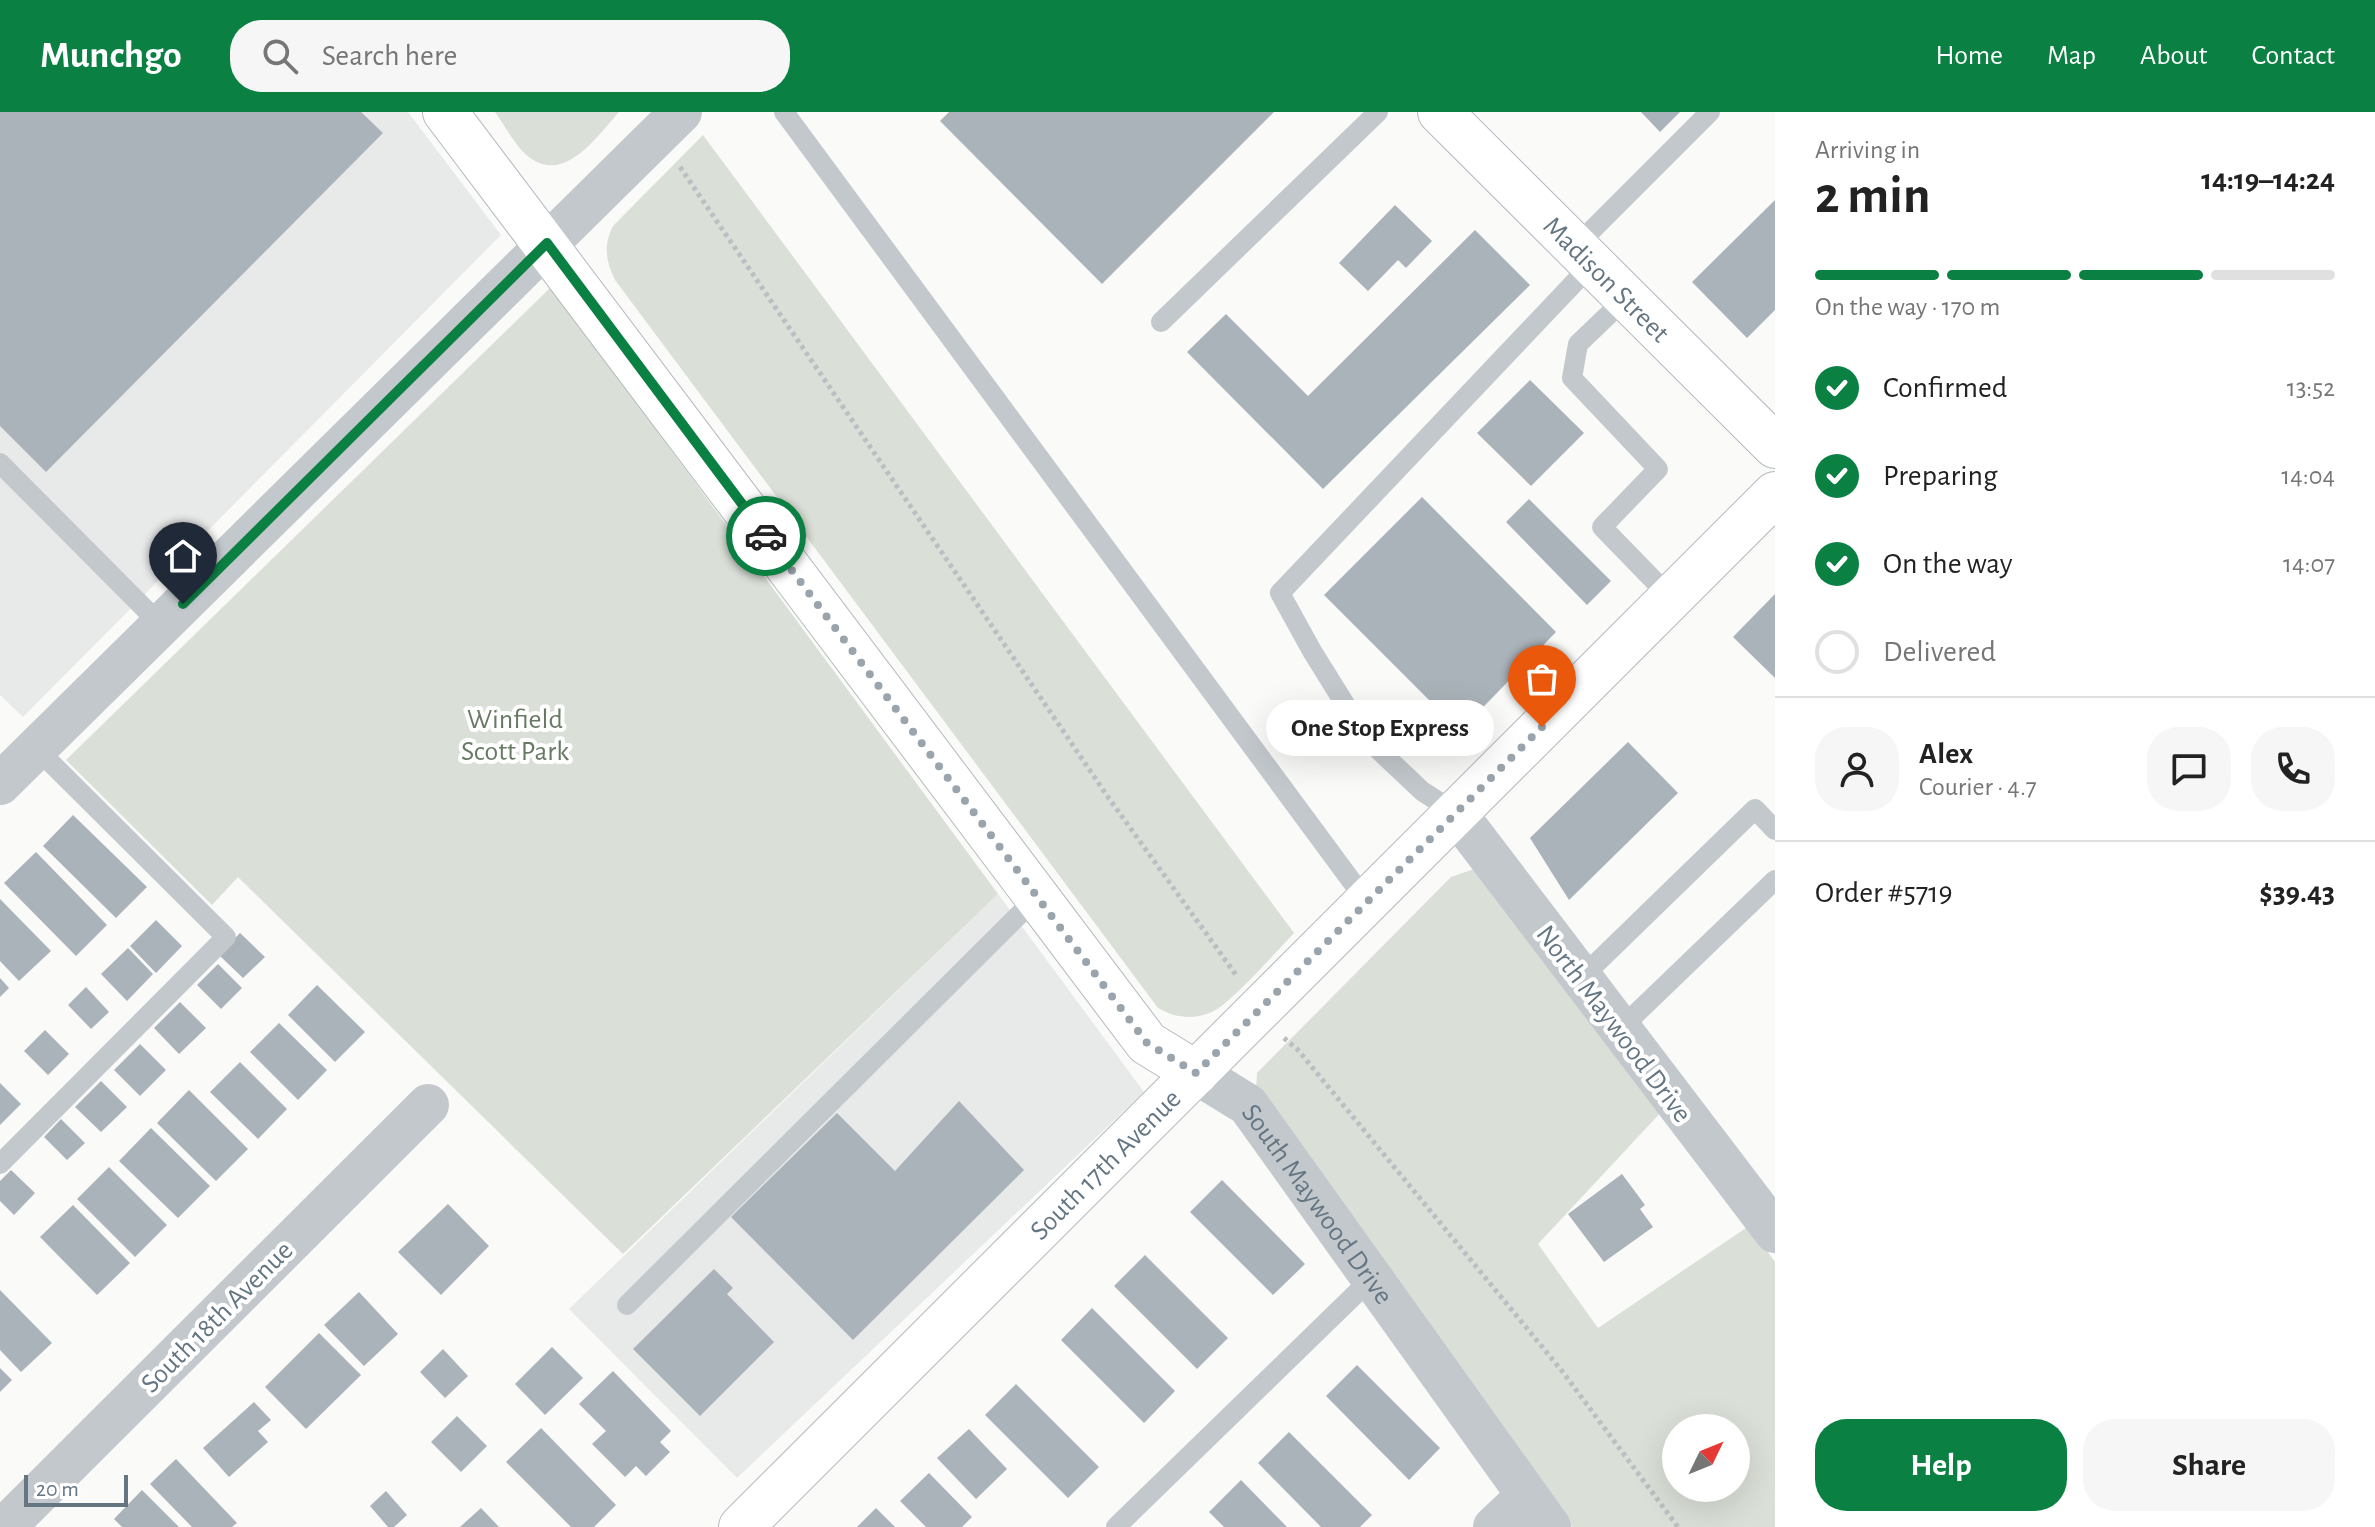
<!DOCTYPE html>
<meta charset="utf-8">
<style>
body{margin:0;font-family:"Alegreya Sans",sans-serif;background:#f6f6f6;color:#222;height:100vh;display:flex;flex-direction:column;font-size:30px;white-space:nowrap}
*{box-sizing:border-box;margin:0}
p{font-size:26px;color:#767676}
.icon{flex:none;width:44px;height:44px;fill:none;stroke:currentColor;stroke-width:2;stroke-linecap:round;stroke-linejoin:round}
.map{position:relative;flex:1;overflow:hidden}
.side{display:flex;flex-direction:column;background:#fff;width:600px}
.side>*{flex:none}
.needle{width:52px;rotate:47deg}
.controls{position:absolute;left:1662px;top:1302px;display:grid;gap:16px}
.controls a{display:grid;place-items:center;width:88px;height:88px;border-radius:50%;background:#fff;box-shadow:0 8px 32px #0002;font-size:40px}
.scale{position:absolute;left:24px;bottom:20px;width:104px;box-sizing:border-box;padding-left:8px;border:4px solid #657683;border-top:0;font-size:22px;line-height:28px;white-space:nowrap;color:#657683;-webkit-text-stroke:6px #fff;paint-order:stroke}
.pin{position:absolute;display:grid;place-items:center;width:68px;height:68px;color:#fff;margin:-82px -34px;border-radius:50% 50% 50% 0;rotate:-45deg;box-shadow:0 0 8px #0007}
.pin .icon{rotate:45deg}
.courier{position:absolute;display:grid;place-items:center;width:80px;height:80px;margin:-40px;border:6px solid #0b8043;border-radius:50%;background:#fff;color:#222;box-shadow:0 2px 10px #0007}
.bubble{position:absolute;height:56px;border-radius:28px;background:#fff;box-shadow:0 8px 32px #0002;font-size:26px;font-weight:700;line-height:56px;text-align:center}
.headline em{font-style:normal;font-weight:700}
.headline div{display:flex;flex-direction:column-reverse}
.headline{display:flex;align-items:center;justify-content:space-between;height:136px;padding:0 40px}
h1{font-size:52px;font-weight:700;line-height:60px}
.bar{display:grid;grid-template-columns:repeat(4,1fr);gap:12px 8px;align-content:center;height:96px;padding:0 40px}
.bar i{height:10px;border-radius:6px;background:#e0e0e0}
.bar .selected{background:#0b8043}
.bar p{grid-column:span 4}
.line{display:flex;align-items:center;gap:20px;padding:0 40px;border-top:2px solid #e0e0e0}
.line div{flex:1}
.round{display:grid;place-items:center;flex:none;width:84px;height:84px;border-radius:32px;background:#f6f6f6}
ol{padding:0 40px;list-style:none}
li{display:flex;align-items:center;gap:24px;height:88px}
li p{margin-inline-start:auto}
li .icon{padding:8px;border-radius:50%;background:#0b8043;color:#fff;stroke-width:4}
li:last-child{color:#767676}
li i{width:44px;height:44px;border:4px solid #e0e0e0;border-radius:50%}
.button{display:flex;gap:16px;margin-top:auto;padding:16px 40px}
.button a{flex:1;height:92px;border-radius:32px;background:#0b8043;color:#fff;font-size:32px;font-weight:700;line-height:92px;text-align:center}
.button a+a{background:#f6f6f6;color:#222}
header{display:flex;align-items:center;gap:48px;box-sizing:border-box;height:112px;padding:0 40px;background:#0b8043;color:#fff}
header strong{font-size:38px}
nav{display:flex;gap:44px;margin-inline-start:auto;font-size:28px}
.search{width:560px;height:72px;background:#f6f6f6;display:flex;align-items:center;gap:20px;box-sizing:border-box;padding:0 28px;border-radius:32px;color:#767676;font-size:30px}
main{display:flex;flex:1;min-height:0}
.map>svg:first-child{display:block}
.built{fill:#e8e9e9}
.green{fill:#dadfd7;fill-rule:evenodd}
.building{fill:#aab3b9}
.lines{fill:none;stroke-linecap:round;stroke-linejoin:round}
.secondary-casing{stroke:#b3babf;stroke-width:46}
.path{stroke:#bbbfc2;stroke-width:5;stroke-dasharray:4 4;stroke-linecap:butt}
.lane{stroke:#c3c8cc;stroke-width:20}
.street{stroke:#c3c8cc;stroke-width:42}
.secondary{stroke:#fff;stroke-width:44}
.done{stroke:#99a4ac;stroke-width:8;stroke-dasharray:0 14.4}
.route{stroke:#0b8043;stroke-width:10}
.labels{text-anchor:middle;stroke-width:8;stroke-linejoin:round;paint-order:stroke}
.street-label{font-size:28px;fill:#657683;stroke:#fff}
.park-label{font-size:28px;fill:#687a64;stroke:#fff}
</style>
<header>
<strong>Munchgo</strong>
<div class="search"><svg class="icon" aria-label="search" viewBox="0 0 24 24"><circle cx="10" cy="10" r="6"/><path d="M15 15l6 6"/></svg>Search here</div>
<nav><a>Home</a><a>Map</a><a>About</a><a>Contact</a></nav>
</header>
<main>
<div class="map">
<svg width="1775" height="1415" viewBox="0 0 1775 1415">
<rect width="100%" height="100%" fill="#fafaf8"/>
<!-- built -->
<g class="built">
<path d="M0 0H408L501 123 23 605 0 583Z"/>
<path d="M998 782 1144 980 737 1366 569 1197Z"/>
</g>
<!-- green -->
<g class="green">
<path d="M495 0H619C598 23 565 73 529 45 516 35 505 14 495 0Z"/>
<path d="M703 23 1294 821C1279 837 1229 893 1212 900 1192 908 1176 906 1158 896L615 168C606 149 603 134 613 114Z"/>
<path d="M551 175 998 782 623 1142 238 765 212 793 66 648Z"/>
<path d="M1480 755 1664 997 1538 1132 1598 1216 1749 1114 1775 1150V1415H1572L1263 997 1256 978 1257 961 1451 765ZM1676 1316H1736V1376H1676Z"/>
</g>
<!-- building -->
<g class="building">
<path d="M0 0H361L383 21 46 360 0 314Z"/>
<path d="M949 0H1274L1102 172 940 9Z"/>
<path d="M1641 0H1680L1660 20Z"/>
<path d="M1775 88V198L1747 226 1692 170Z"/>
<path d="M1395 93 1432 129 1406 156 1398 148 1368 179 1339 151Z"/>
<path d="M1475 118 1530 173 1323 377 1187 240 1226 202 1308 284Z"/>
<path d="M1530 268 1584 321 1531 374 1477 321Z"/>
<path d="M1422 385 1556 520 1460 619 1324 483Z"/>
<path d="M1529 387 1611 469 1587 493 1506 410Z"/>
<path d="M1775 482V566L1733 525Z"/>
<path d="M1628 630 1678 681 1569 788 1530 726Z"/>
<path d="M73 703 147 775 116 806 43 734Z"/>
<path d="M36 740 107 813 76 844 4 771Z"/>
<path d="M0 787 51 839 19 869 0 849Z"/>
<path d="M156 808 182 834 156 861 130 834Z"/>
<path d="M240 821 265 845 243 866 219 843Z"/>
<path d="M128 836 153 862 127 889 101 862Z"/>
<path d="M218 852 242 876 221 897 197 873Z"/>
<path d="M0 866 9 876 0 885Z"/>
<path d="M317 873 365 920 335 950 288 903Z"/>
<path d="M86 875 109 900 91 917 68 893Z"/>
<path d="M180 890 206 916 179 942 154 916Z"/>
<path d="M279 911 327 958 298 988 250 940Z"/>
<path d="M45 918 69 942 48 963 24 939Z"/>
<path d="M140 932 166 958 140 984 114 958Z"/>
<path d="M240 950 287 997 258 1027 210 980Z"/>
<path d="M101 969 127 995 101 1020 75 995Z"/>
<path d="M0 971 21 992 0 1013Z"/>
<path d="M189 978 248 1037 216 1069 157 1011Z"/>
<path d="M959 989 1024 1058 853 1228 731 1105 837 1001 895 1059Z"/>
<path d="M61 1007 85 1031 67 1048 44 1025Z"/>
<path d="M151 1016 210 1074 178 1106 119 1049Z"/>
<path d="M109 1055 167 1113 135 1145 77 1087Z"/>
<path d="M11 1058 35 1081 14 1103 0 1089V1069Z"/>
<path d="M1622 1062 1645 1093 1640 1097 1653 1115 1604 1150 1568 1102Z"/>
<path d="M1222 1068 1305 1152 1273 1183 1190 1100Z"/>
<path d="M448 1092 489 1134 441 1183 398 1140Z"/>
<path d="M73 1093 130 1151 97 1183 40 1125Z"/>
<path d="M1145 1143 1228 1226 1197 1257 1114 1174Z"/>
<path d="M714 1157 733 1176 727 1182 774 1230 700 1304 633 1237Z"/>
<path d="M0 1178 52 1231 21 1260 0 1238Z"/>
<path d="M359 1180 398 1222 364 1254 324 1213Z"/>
<path d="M1092 1196 1175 1279 1144 1311 1061 1228Z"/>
<path d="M319 1221 361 1263 306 1317 265 1275Z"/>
<path d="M552 1235 583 1266 545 1303 515 1272Z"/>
<path d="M443 1237 468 1264 445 1286 420 1260Z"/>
<path d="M1357 1253 1440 1336 1409 1368 1326 1284Z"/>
<path d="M0 1256 12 1268 0 1280Z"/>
<path d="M613 1259 671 1319 660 1330 670 1340 646 1364 636 1354 625 1365 592 1332 606 1319 579 1292Z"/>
<path d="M1016 1272 1099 1355 1068 1386 985 1303Z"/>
<path d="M254 1290 271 1308 258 1319 268 1330 229 1365 203 1336Z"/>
<path d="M457 1304 487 1334 461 1360 431 1330Z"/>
<path d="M541 1316 616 1393 594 1415H571L506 1350Z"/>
<path d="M969 1317 1007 1357 976 1387 937 1346Z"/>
<path d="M1289 1320 1372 1403 1360 1415H1321L1258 1351Z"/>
<path d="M176 1347 237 1411 232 1415H192L150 1372Z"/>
<path d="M929 1361 972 1405 962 1415H926L900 1389Z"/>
<path d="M1241 1368 1287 1415H1224L1209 1400Z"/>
<path d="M142 1378 179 1415H122L114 1407Z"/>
<path d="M386 1379 407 1403 394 1415H388L370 1394Z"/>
<path d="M481 1396 499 1415H460Z"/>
<path d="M876 1396 895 1415H857Z"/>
</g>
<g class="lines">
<defs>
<g id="secondary">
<path d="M445 0 1147 931 1196 961"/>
<path id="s2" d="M1440 0 1775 334"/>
<path id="s3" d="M741 1415 1775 382"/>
</g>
</defs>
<!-- secondary casing -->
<use href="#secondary" class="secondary-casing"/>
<!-- path -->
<g class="path">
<path d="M680 55 1108 685 1236 863"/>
<path d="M1284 926 1298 938 1562 1259 1678 1415"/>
</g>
<!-- lane -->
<g class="lane">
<path d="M784 0 1367 790"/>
<path d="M1575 135 1710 0"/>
<path d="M1626 186 1578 232 1572 266 1658 357 1602 415 1671 486"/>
<path d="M1161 210 1378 0"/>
<path d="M0 351 161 513"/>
<path d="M1456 701 1422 679 1366 626 1312 539 1280 481 1592 152"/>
<path d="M1581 866 1755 697 1775 718"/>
<path d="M1620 917 1775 768"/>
<path d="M0 1052 226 825 36 636"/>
<path d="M627 1193 1037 785"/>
<path d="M1116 1415 1372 1166"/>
</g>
<!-- street -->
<g class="street">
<path d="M0 672 681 0"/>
<path d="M1456 701 1775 1120"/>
<path id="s1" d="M1196 961 1248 993 1550 1415"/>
<path d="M5 1415 428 993"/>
<path d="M1494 1415 1527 1384"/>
</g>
<!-- secondary -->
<use href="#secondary" class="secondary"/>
</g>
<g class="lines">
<!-- done -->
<path class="done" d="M766 424 1147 931 1196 961 1542 615"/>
<!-- route -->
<path class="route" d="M183 492 547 131 766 424"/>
</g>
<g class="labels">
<!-- street labels -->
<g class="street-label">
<text dy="10" stroke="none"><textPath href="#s2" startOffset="236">Madison Street</textPath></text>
<text transform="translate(1615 911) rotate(53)" y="10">North Maywood Drive</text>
<text dy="10" stroke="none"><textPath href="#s3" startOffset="514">South 17th Avenue</textPath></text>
<text dy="10" stroke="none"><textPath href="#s1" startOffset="182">South Maywood Drive</textPath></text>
<text transform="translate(216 1204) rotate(-45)" y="10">South 18th Avenue</text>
</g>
<!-- park labels -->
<g class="park-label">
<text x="515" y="616">Winfield<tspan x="515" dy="32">Scott Park</tspan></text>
</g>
</g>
</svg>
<div class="controls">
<a><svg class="needle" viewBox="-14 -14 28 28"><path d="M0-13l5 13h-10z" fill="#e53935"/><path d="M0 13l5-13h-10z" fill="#767676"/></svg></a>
</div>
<div class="scale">20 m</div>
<div class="pin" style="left:1542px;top:615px;background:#ea580c"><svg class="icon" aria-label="bag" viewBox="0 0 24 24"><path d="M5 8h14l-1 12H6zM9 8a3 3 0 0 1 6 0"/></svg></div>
<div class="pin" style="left:183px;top:492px;background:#1f2937"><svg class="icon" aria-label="home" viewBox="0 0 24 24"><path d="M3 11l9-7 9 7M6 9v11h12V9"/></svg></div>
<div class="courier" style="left:766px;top:424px"><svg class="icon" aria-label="car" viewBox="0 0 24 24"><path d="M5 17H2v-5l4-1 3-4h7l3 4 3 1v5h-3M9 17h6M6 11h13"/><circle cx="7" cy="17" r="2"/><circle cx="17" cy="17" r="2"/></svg></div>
<div class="bubble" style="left:1266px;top:588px;width:228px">One Stop Express</div>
</div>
<section class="side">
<div class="headline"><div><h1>2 min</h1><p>Arriving in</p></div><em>14:19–14:24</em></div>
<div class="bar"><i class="selected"></i><i class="selected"></i><i class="selected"></i><i></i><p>On the way · 170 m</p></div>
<ol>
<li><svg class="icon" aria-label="check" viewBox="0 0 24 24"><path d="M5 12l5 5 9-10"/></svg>Confirmed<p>13:52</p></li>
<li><svg class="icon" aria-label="check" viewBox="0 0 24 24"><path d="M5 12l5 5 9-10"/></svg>Preparing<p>14:04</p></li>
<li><svg class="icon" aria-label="check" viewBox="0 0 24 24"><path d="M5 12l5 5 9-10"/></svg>On the way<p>14:07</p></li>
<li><i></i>Delivered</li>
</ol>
<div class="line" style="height:144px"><a class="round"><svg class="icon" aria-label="person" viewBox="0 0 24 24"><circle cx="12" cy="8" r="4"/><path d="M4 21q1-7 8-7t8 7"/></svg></a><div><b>Alex</b><p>Courier · 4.7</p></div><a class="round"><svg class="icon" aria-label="chat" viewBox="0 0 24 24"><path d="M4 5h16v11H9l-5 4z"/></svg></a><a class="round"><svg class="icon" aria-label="phone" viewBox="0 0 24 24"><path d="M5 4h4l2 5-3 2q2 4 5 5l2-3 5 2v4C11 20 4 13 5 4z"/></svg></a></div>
<div class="line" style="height:104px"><div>Order #5719</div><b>$39.43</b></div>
<div class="button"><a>Help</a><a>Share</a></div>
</section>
</main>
